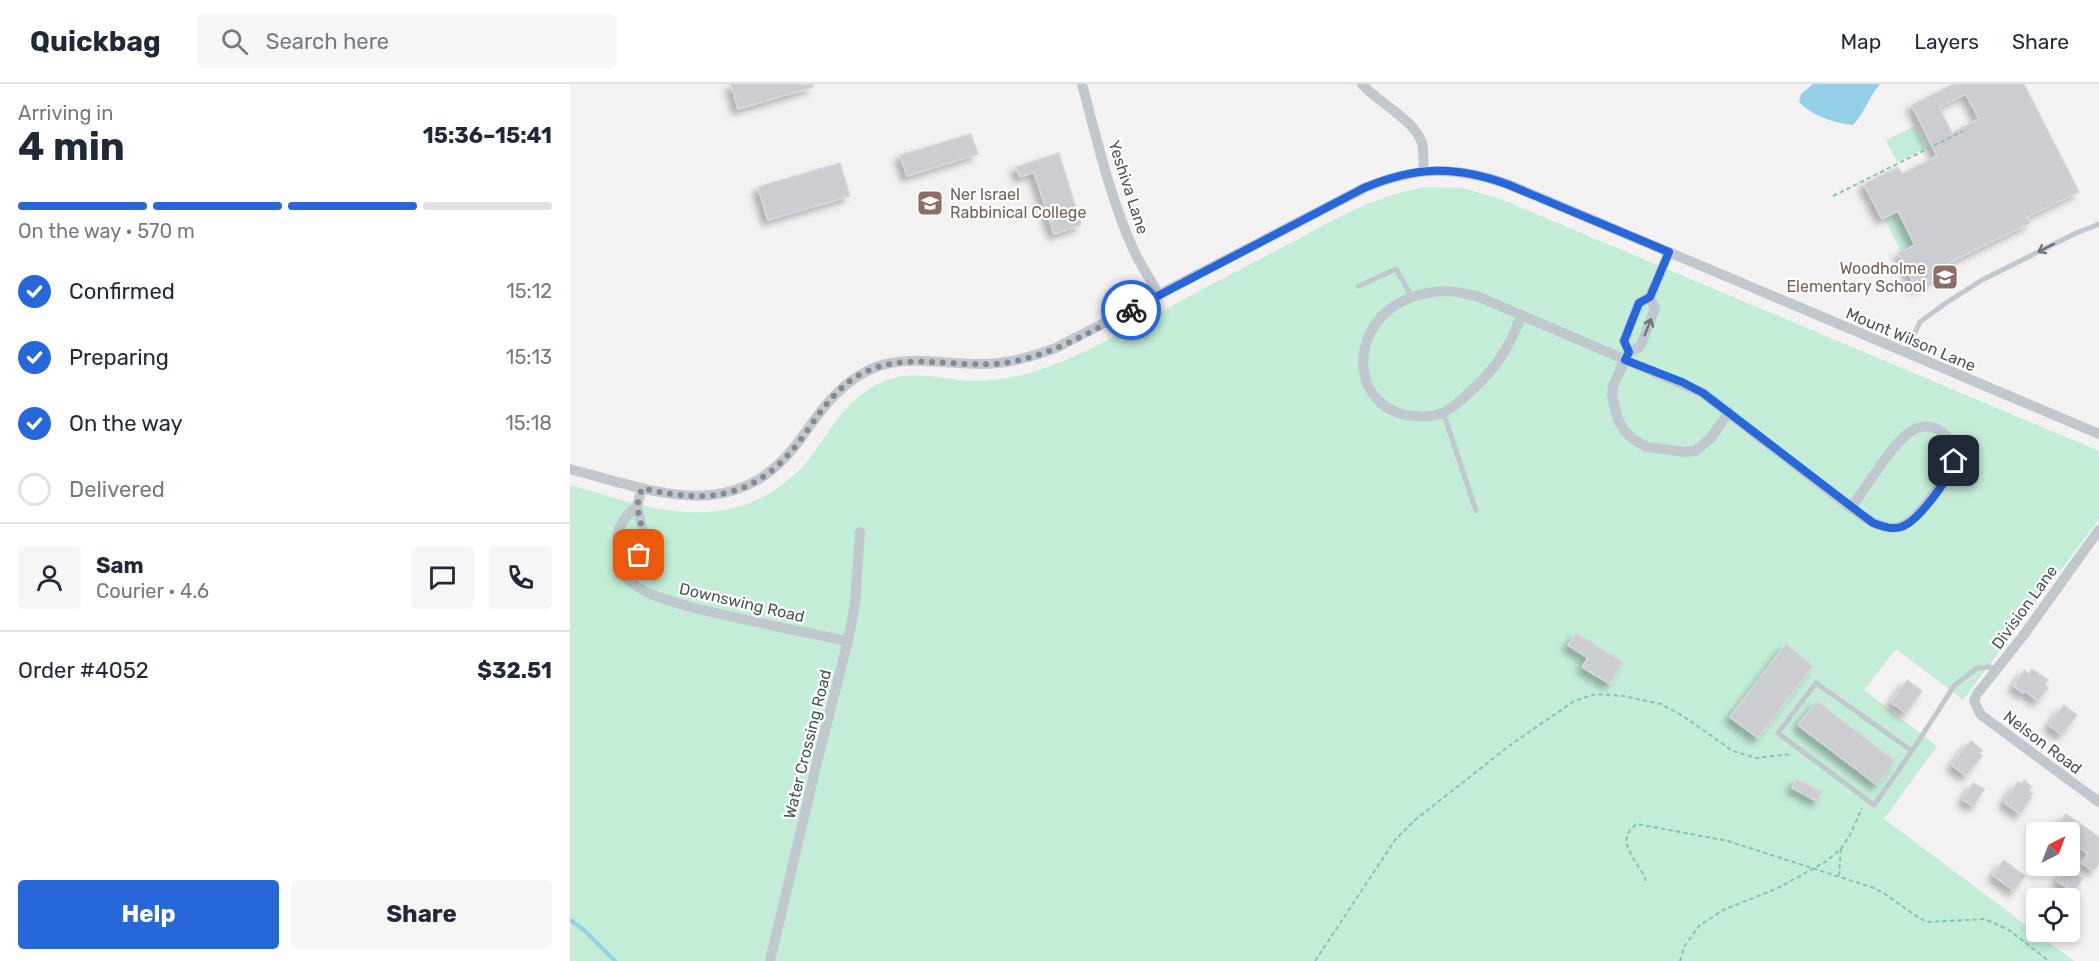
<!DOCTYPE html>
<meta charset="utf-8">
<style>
body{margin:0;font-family:Rubik,sans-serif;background:#f6f6f7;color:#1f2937;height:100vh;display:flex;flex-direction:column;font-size:22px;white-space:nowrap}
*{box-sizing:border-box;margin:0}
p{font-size:20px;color:#747a83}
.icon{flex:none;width:33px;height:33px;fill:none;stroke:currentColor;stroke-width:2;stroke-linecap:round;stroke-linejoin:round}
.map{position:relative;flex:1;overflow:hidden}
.drawer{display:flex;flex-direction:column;background:#fff;width:570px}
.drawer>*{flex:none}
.needle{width:39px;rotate:42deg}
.controls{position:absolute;left:1456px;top:738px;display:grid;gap:12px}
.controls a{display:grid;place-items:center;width:54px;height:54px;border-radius:6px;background:#fff;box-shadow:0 3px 9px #0003;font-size:30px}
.pin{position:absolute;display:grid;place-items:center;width:51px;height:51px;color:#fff;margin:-26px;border-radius:12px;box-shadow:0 3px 9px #0006}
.courier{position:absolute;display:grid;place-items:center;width:60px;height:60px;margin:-30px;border:4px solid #2667d9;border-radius:50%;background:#fff;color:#222;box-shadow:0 2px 8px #0007}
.summary em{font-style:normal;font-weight:700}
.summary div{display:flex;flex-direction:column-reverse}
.summary{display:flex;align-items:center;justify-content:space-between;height:102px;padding:0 18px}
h1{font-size:39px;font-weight:700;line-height:45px}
.bar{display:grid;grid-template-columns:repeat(4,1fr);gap:9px 6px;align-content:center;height:72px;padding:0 18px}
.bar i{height:8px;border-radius:4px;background:#e0e1e3}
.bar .selected{background:#2667d9}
.bar p{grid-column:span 4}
.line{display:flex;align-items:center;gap:15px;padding:0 18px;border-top:2px solid #e0e1e3}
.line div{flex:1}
.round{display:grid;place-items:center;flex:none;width:63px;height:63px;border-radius:6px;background:#f6f6f7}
ol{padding:0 18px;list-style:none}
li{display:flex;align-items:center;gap:18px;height:66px}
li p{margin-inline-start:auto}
li .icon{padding:6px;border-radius:50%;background:#2667d9;color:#fff;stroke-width:4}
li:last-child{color:#747a83}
li i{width:33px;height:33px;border:3px solid #e0e1e3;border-radius:50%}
.button{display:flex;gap:12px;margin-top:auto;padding:12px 18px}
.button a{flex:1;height:69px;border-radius:6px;background:#2667d9;color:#fff;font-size:24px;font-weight:700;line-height:69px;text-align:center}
.button a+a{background:#f6f6f7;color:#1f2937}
header{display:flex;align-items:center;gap:36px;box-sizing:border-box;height:84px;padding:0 30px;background:#fff;border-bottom:2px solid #e0e1e3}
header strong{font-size:28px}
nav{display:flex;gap:33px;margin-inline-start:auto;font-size:21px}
.search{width:420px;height:54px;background:#f6f6f7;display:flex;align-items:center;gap:15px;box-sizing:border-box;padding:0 21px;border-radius:6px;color:#747a83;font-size:22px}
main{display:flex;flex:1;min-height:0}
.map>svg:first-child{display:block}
.green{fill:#c3edd7}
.water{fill:#93cfe7}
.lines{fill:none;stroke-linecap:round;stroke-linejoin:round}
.stream{stroke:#93cfe7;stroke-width:4}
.building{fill:#cbcdd3;stroke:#d5d7dc;stroke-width:1.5;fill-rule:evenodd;filter:url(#shadow)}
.path{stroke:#7dc9a9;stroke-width:2;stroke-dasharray:4.5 3;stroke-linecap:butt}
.service{stroke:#c0c7ce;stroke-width:5}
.minor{stroke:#c0c7ce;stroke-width:10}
.oneway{stroke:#6d767f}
.done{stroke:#858a91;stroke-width:6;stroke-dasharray:0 10.8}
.route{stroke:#2667d9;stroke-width:8}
.labels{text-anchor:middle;stroke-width:4.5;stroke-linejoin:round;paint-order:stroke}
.street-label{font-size:16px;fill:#4a535d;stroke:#fff}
.education-label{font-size:16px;fill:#785e54;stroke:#fff;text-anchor:start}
</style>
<header>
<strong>Quickbag</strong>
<div class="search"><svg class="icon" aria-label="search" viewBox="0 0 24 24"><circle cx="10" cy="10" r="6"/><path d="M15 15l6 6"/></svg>Search here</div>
<nav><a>Map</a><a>Layers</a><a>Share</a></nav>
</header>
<main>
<section class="drawer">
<div class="summary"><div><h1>4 min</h1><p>Arriving in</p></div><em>15:36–15:41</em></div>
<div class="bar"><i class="selected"></i><i class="selected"></i><i class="selected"></i><i></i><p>On the way · 570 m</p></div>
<ol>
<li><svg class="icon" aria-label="check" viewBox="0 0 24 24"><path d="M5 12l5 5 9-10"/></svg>Confirmed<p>15:12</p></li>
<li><svg class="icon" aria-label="check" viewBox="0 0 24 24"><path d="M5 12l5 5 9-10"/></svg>Preparing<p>15:13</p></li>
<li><svg class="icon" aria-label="check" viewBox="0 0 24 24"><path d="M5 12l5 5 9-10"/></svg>On the way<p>15:18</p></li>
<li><i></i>Delivered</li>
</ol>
<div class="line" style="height:108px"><a class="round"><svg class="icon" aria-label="person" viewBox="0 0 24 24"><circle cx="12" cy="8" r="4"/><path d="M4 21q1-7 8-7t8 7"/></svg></a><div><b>Sam</b><p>Courier · 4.6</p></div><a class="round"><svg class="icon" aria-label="chat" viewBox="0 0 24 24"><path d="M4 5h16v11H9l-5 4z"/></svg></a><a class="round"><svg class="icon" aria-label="phone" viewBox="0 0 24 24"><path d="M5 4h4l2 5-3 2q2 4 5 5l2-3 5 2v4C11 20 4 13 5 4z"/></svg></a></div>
<div class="line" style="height:78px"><div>Order #4052</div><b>$32.51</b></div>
<div class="button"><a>Help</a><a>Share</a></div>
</section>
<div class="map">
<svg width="1529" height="877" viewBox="0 0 1529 877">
<defs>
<filter id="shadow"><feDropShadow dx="-5.5" dy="5.5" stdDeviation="3" flood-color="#0004"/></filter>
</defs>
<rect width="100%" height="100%" fill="#f3f1f1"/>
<!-- green -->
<g class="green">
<path d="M1345 42 1356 64 1327 78 1316 56Z"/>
<path d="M855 103 893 104 933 116 1529 367V435L1393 616 1326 565 1294 606 1367 662 1314 735 1504 877H0V401C65 419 126 445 191 414 210 404 229 389 242 371 263 342 279 312 314 297 343 285 375 296 404 297 429 297 452 292 475 284 512 271 548 250 583 232 629 207 676 182 723 158 764 135 808 111 855 103Z"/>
<path d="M1328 127 1345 161 1331 168 1314 134Z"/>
</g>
<!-- water -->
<path class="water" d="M1243 0H1310C1299 13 1295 28 1283 41 1264 39 1242 32 1229 18L1231 10Z"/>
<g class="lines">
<!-- stream -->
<path class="stream" d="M0 836 14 846 45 877"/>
</g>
<!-- building -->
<g class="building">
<path d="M161 0H243V3L168 25Z"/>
<path d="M1384 0H1454L1509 108 1457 133 1460 139 1377 180 1380 187 1346 204 1329 169 1345 161 1328 127 1312 135 1294 100 1328 83 1332 90 1367 72 1342 21ZM1396 10 1409 35 1382 49 1369 23Z"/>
<path d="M401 50 408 70 337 92 330 71Z"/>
<path d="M489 69 511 141 484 150 464 88 450 93 446 83Z"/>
<path d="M270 79 280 112 198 136 188 103Z"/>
<path d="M1006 549 1053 578 1040 600 1012 583 1018 574 998 561Z"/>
<path d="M1216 560 1243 582 1188 654 1160 633Z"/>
<path d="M1462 585 1478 596 1475 601 1478 604 1468 617 1455 607 1453 609 1444 602 1454 586 1459 590Z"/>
<path d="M1337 596 1352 607 1336 629 1321 618Z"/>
<path d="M1247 617 1325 677 1307 701 1228 641Z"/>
<path d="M1494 621 1507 631 1492 651 1479 641Z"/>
<path d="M1401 657 1412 666 1410 669 1412 672 1396 692 1382 681 1397 660 1398 661Z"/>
<path d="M1226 695 1252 708 1247 717 1222 704Z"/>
<path d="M1454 696 1462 703 1459 706 1463 709 1460 713 1461 714 1450 730 1435 719 1436 717 1435 716 1448 698 1451 700Z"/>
<path d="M1403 699 1414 705 1404 722 1393 716Z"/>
<path d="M1496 730 1529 753V779L1523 787 1512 779 1518 770 1500 756V748H1490L1494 744 1488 739Z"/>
<path d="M1434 776 1455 792 1444 807 1423 791Z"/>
<path d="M1495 784 1513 794 1504 808 1487 797Z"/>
</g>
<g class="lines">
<!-- path -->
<g class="path">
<path d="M1263 112 1393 47"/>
<path d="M1269 792 1271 765"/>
<path d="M1076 797C1069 777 1042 757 1067 740L1158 757 1304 804C1323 813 1338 829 1357 838L1415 835 1439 846 1479 877"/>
<path d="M745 877 825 756 845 736 939 662 1004 617 1026 610 1053 612 1091 620 1113 632 1163 667 1186 674 1221 670"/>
<path d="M1110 877 1114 863 1129 842 1153 826 1206 805 1255 778 1271 765 1280 751 1292 724"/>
</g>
<!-- service -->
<g class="service">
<path d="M789 202 826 185 842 213"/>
<path d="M1336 268 1350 238 1376 219 1412 196 1506 149 1529 140"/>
<path d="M873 328 906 427"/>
<path d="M1342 667 1246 599 1208 649 1304 721 1342 667 1384 602 1407 584 1419 583 1427 585"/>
</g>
<!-- minor -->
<g class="minor">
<path d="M512 0C527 56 540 114 564 167 571 182 581 196 589 211"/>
<path d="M792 0C807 18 845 36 852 59 854 67 853 78 854 87"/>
<path d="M1080 213 1085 225 1070 263 1059 268 1043 302 1042 312 1048 336 1054 346 1064 356 1077 363 1114 368 1125 367 1140 355 1159 328"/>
<path d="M951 232C940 262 926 285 901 307 893 315 883 324 872 329 863 333 854 333 845 332 780 327 778 247 829 219 856 205 881 204 909 213L1133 309 1281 424C1323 455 1335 450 1365 408 1372 399 1382 389 1384 377 1388 353 1361 332 1340 348 1321 361 1296 404 1281 424"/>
<path d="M1059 268 1054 257 1069 219 1080 213 1099 168"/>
<path d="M0 385C91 409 170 444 234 350 254 322 273 296 306 283 341 271 375 280 410 280 437 280 461 273 486 264L794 104C847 82 886 82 940 101L1529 350"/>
<path d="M67 422C52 435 45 445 48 466 49 479 51 489 61 498 78 513 108 519 129 525 178 537 228 547 278 557"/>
<path d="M1529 446 1453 552 1407 610 1404 617 1411 631 1529 718"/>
<path d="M62 499 73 449 67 422 72 404"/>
<path d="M200 877 248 674 278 557 285 520 290 448"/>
</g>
</g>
<!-- one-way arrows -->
<defs><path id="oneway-shaft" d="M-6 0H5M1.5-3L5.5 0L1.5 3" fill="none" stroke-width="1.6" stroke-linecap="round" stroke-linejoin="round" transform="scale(1.5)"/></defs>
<g class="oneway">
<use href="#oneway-shaft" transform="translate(1476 164) rotate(153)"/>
<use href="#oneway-shaft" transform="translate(1078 243) rotate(-68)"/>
</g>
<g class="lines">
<!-- done -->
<path class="done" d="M69 471 73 449 67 422 72 404C143 422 191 412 235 350 251 327 267 302 293 289 336 268 378 283 423 280 473 277 518 249 561 226"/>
<!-- route -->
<path class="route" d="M561 226 794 104C846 82 886 81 939 101L1099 168 1080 213 1069 219 1054 257 1059 268 1055 276 1112 298 1133 309 1303 439C1312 442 1321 446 1331 443 1348 438 1380 394 1384 377"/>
</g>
<!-- icons -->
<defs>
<symbol id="university-square" viewBox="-11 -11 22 22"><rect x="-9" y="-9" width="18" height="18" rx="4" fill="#8d6e63" stroke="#fff"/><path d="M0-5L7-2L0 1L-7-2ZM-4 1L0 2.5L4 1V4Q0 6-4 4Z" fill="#fff"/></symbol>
<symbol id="school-square" viewBox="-11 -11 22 22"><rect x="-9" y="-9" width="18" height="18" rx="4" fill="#8d6e63" stroke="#fff"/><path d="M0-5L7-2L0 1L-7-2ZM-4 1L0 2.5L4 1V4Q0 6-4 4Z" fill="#fff"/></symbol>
</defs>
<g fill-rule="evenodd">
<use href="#university-square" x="345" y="104" width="30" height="30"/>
<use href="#school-square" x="1360" y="178" width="30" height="30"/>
</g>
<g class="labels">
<!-- street labels -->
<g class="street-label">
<text transform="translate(559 103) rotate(72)" y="6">Yeshiva Lane</text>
<text transform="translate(1341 255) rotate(23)" y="6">Mount Wilson Lane</text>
<text transform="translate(172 518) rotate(13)" y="6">Downswing Road</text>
<text transform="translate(1454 523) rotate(-54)" y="6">Division Lane</text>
<text transform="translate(1473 658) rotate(37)" y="6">Nelson Road</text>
<text transform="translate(237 660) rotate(-76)" y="6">Water Crossing Road</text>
</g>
<!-- education labels -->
<g class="education-label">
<text x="380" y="116">Ner Israel<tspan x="380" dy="18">Rabbinical College</tspan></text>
<text x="1356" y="190" text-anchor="end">Woodholme<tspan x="1356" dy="18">Elementary School</tspan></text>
</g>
</g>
</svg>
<div class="controls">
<a><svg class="needle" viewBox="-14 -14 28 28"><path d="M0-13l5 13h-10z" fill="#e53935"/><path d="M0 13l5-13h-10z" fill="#747a83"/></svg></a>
<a><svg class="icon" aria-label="locate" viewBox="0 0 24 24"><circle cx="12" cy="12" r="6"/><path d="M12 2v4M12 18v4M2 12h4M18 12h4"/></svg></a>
</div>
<div class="pin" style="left:69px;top:471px;background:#ea580c"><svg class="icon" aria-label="bag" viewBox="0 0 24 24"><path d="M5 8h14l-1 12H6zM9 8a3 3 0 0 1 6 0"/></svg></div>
<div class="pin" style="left:1384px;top:377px;background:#1f2937"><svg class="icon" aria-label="home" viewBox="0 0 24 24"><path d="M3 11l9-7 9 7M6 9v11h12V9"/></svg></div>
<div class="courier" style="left:561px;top:226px"><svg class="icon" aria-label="bike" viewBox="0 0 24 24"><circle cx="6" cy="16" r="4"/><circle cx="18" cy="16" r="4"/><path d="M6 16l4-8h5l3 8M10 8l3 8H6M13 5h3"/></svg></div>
</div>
</main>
